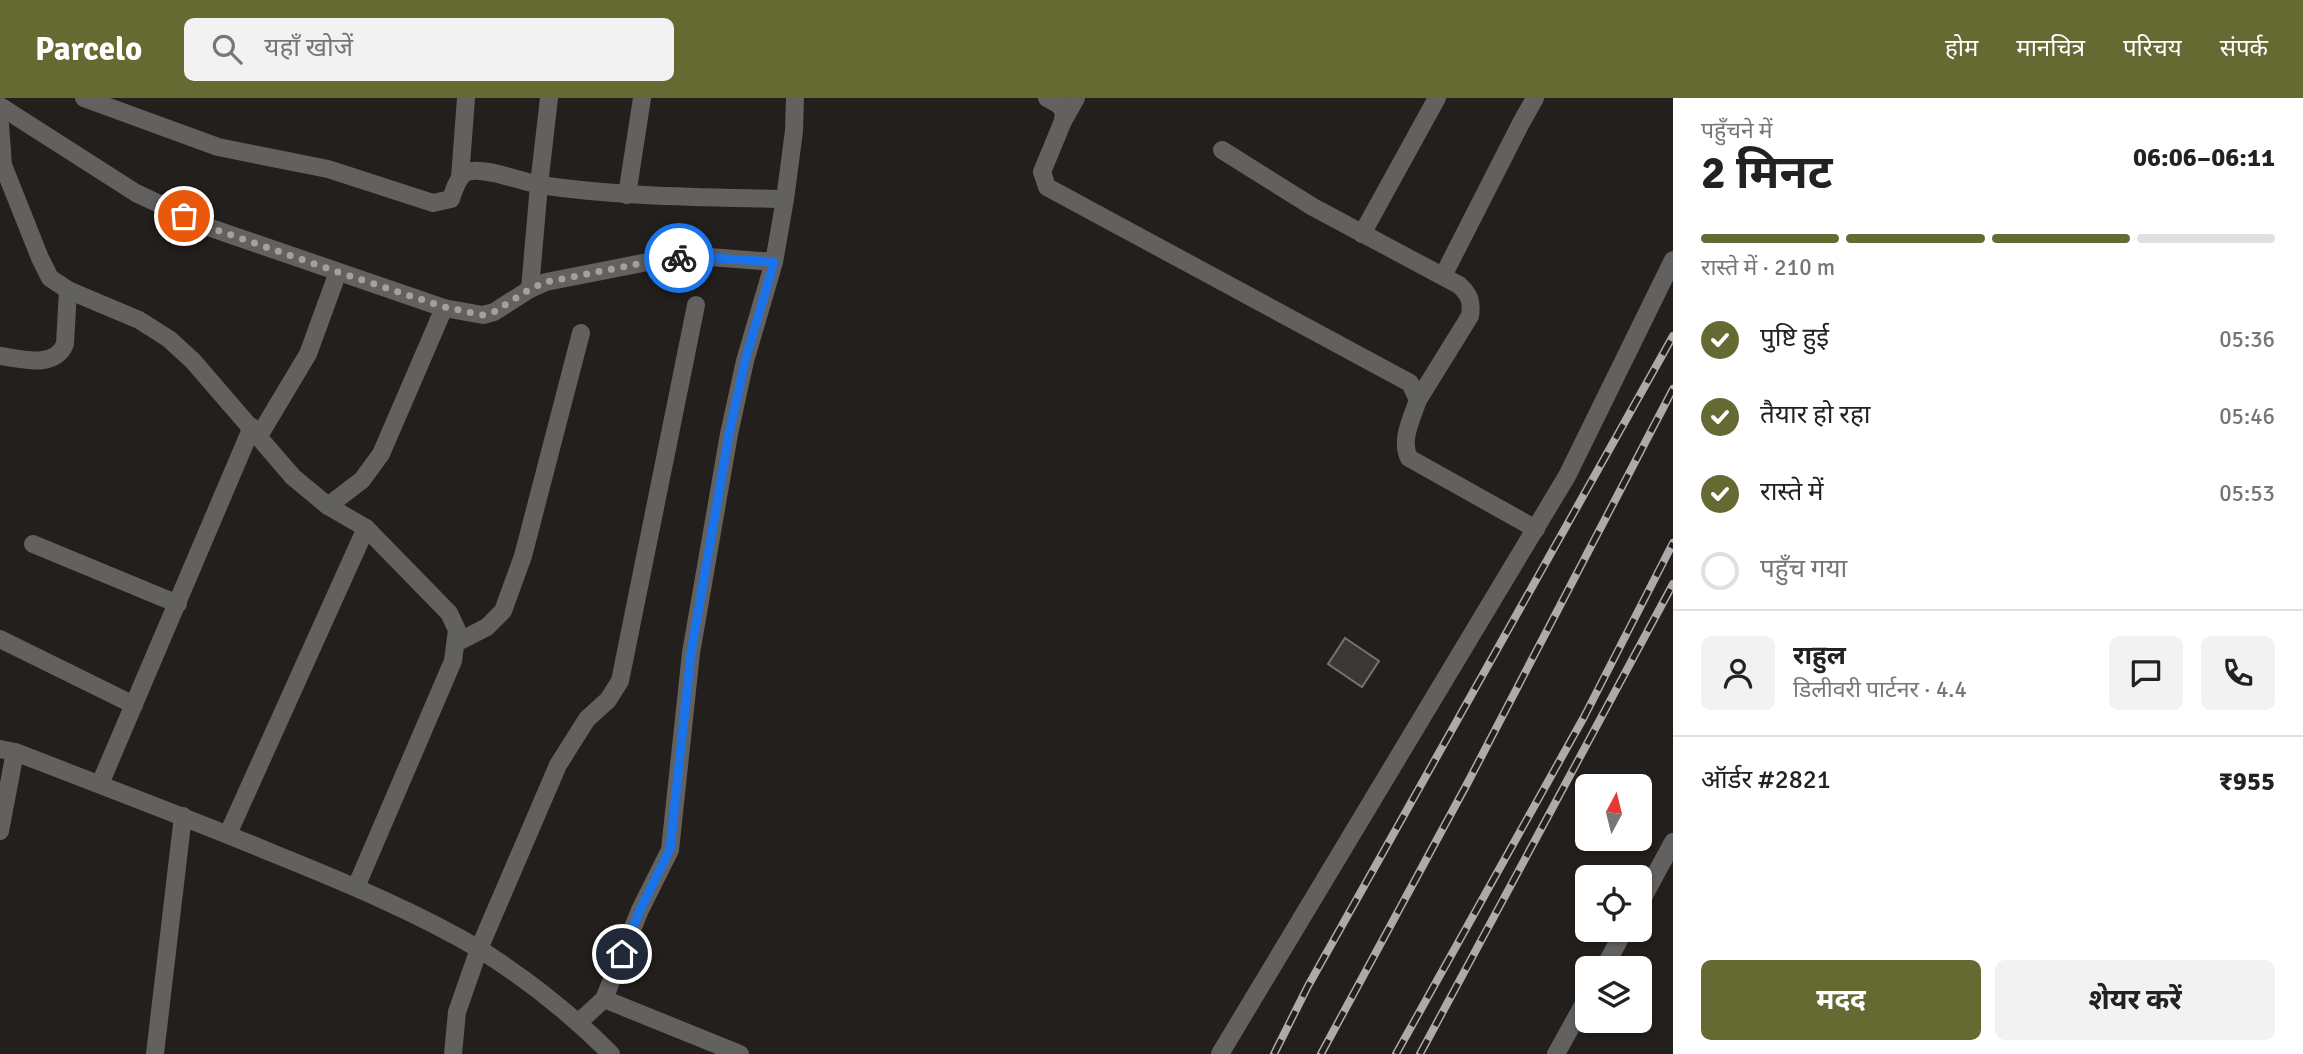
<!DOCTYPE html>
<html lang="hi">
<meta charset="utf-8">
<style>
body{margin:0;font-family:Signika,"Noto Sans Devanagari",sans-serif;background:#f2f2f2;color:#222;height:100vh;display:flex;flex-direction:column;font-size:26px;white-space:nowrap}
*{box-sizing:border-box;margin:0}
p{font-size:23px;color:#767676}
.icon{flex:none;width:38px;height:38px;fill:none;stroke:currentColor;stroke-width:2;stroke-linecap:round;stroke-linejoin:round}
.map{position:relative;flex:1;overflow:hidden}
.sheet{display:flex;flex-direction:column;background:#fff;width:630px}
.sheet>*{flex:none}
.needle{width:46px;rotate:7deg}
.fabs{position:absolute;left:1575px;top:676px;display:grid;gap:14px}
.fabs a{display:grid;place-items:center;width:77px;height:77px;border-radius:10px;background:#fff;box-shadow:0 2px 5px #0004;font-size:35px}
.pin{position:absolute;display:grid;place-items:center;width:60px;height:60px;color:#fff;margin:-30px;border:4px solid #fff;border-radius:50%;box-shadow:0 2px 7px #0007}
.courier{position:absolute;display:grid;place-items:center;width:70px;height:70px;margin:-35px;border:5px solid #1a73e8;border-radius:50%;background:#fff;color:#222;box-shadow:0 2px 9px #0007}
.summary em{font-style:normal;font-weight:700}
.summary div{display:flex;flex-direction:column-reverse}
.summary{display:flex;align-items:center;justify-content:space-between;height:119px;padding:0 28px}
h1{font-size:46px;font-weight:700;line-height:52px}
.bar{display:grid;grid-template-columns:repeat(4,1fr);gap:10px 7px;align-content:center;height:84px;padding:0 28px}
.bar i{height:9px;border-radius:5px;background:#e0e0e0}
.bar .on{background:#656a33}
.bar p{grid-column:span 4}
.line{display:flex;align-items:center;gap:18px;padding:0 28px;border-top:2px solid #e0e0e0}
.line div{flex:1}
.round{display:grid;place-items:center;flex:none;width:74px;height:74px;border-radius:10px;background:#f2f2f2}
ol{padding:0 28px;list-style:none}
li{display:flex;align-items:center;gap:21px;height:77px}
li p{margin-inline-start:auto}
li .icon{padding:7px;border-radius:50%;background:#656a33;color:#fff;stroke-width:4}
li:last-child{color:#767676}
li i{width:38px;height:38px;border:4px solid #e0e0e0;border-radius:50%}
.button{display:flex;gap:14px;margin-top:auto;padding:14px 28px}
.button a{flex:1;height:80px;border-radius:10px;background:#656a33;color:#fff;font-size:28px;font-weight:700;line-height:80px;text-align:center}
.button a+a{background:#f2f2f2;color:#222}
header{display:flex;align-items:center;gap:42px;box-sizing:border-box;height:98px;padding:0 35px;background:#656a33;color:#fff}
header strong{font-size:33px}
nav{display:flex;gap:38px;margin-inline-start:auto;font-size:24px}
.search{width:490px;height:63px;background:#f2f2f2;display:flex;align-items:center;gap:18px;box-sizing:border-box;padding:0 24px;border-radius:10px;color:#767676;font-size:26px}
main{display:flex;flex:1;min-height:0}
.map>svg:first-child{display:block}
.building{fill:#3a3734;stroke:#75736f;stroke-width:2}
.lines{fill:none;stroke-linecap:round;stroke-linejoin:round}
.street{stroke:#62615f;stroke-width:18}
.rail-casing{stroke:#adaaa9;stroke-width:8}
.rail{stroke:#231f1d;stroke-width:5;stroke-dasharray:16;stroke-linecap:butt}
.done{stroke:#a3a09e;stroke-width:7;stroke-dasharray:0 12.6}
.route{stroke:#1a73e8;stroke-width:9}
</style>
<header>
<strong>Parcelo</strong>
<div class="search"><svg class="icon" aria-label="search" viewBox="0 0 24 24"><circle cx="10" cy="10" r="6"/><path d="M15 15l6 6"/></svg>यहाँ खोजें</div>
<nav><a>होम</a><a>मानचित्र</a><a>परिचय</a><a>संपर्क</a></nav>
</header>
<main>
<div class="map">
<svg width="1673" height="956" viewBox="0 0 1673 956">
<rect width="100%" height="100%" fill="#231f1d"/>
<!-- building -->
<path class="building" d="M1345 540 1379 563 1362 589 1328 566Z"/>
<g class="lines">
<!-- street -->
<g class="street">
<path d="M84 0 218 49 328 71 433 105 451 101C454 92 458 78 467 74 483 68 522 84 540 87 621 99 703 99 785 101"/>
<path d="M1047 0 1058 6 1064 13 1063 23 1042 74 1047 89 1410 285 1418 302C1412 320 1400 342 1409 360L1536 431"/>
<path d="M0 8 136 95 208 129 444 210 483 217 494 214 530 191 546 184 658 162 697 158 774 164"/>
<path d="M1063 23 1076 0"/>
<path d="M0 27 3 67 40 160 50 180 68 192 139 222 169 241 193 263 293 379 328 408 366 430 449 515 457 532 453 563 356 789"/>
<path d="M1222 52 1313 109 1459 187C1470 197 1472 204 1470 218L1418 302"/>
<path d="M460 80 466 0"/>
<path d="M627 97 642 0"/>
<path d="M1362 136 1437 0"/>
<path d="M1443 178 1521 25 1535 0"/>
<path d="M530 191 539 87 549 0"/>
<path d="M0 258C21 261 55 271 65 246L68 192"/>
<path d="M259 338 308 256 338 174"/>
<path d="M328 408 362 382 381 356 444 210"/>
<path d="M33 446 178 506"/>
<path d="M0 541 134 607"/>
<path d="M456 545 487 529 503 513 523 458 581 235"/>
<path d="M0 651 15 654C103 688 191 721 277 757 344 784 416 814 479 851 527 881 571 916 611 956"/>
<path d="M100 686 252 329"/>
<path d="M0 733 15 654"/>
<path d="M228 736 366 430"/>
<path d="M1640 805 1673 744"/>
<path d="M1604 870 1625 831"/>
<path d="M604 901 740 956"/>
<path d="M579 924 604 901 640 812 670 752 691 555 729 336 745 263 774 164 785 101 794 33 795 0"/>
<path d="M155 956 183 718"/>
<path d="M453 956 457 914 479 851 558 667 587 621 608 602 620 583 696 207"/>
<path d="M1220 956 1567 378 1673 162"/>
<path d="M1556 956 1587 900"/>
</g>
<defs>
<g id="rail">
<path d="M1274 956 1308 888 1673 238"/>
<path d="M1321 956 1467 686 1673 291"/>
<path d="M1396 956 1584 619 1673 445"/>
<path d="M1420 956 1673 486"/>
</g>
</defs>
<!-- rail casing -->
<use href="#rail" class="rail-casing"/>
<!-- rail -->
<use href="#rail" class="rail"/>
</g>
<g class="lines">
<!-- done -->
<path class="done" d="M184 118 208 129 338 174 444 209 483 217 494 214 530 191 546 184 658 162 679 160"/>
<!-- route -->
<path class="route" d="M622 856 640 812 670 751 691 555 729 336 745 263 774 164 697 159 679 160"/>
</g>
</svg>
<div class="fabs">
<a><svg class="needle" viewBox="-14 -14 28 28"><path d="M0-13l5 13h-10z" fill="#e53935"/><path d="M0 13l5-13h-10z" fill="#767676"/></svg></a>
<a><svg class="icon" aria-label="locate" viewBox="0 0 24 24"><circle cx="12" cy="12" r="6"/><path d="M12 2v4M12 18v4M2 12h4M18 12h4"/></svg></a>
<a><svg class="icon" aria-label="layers" viewBox="0 0 24 24"><path d="M12 4l9 5-9 5-9-5zM3 14l9 5 9-5"/></svg></a>
</div>
<div class="pin" style="left:184px;top:118px;background:#ea580c"><svg class="icon" aria-label="bag" viewBox="0 0 24 24"><path d="M5 8h14l-1 12H6zM9 8a3 3 0 0 1 6 0"/></svg></div>
<div class="pin" style="left:622px;top:856px;background:#1f2937"><svg class="icon" aria-label="home" viewBox="0 0 24 24"><path d="M3 11l9-7 9 7M6 9v11h12V9"/></svg></div>
<div class="courier" style="left:679px;top:160px"><svg class="icon" aria-label="bike" viewBox="0 0 24 24"><circle cx="6" cy="16" r="4"/><circle cx="18" cy="16" r="4"/><path d="M6 16l4-8h5l3 8M10 8l3 8H6M13 5h3"/></svg></div>
</div>
<section class="sheet">
<div class="summary"><div><h1>2 मिनट</h1><p>पहुँचने में</p></div><em>06:06–06:11</em></div>
<div class="bar"><i class="on"></i><i class="on"></i><i class="on"></i><i></i><p>रास्ते में · 210 m</p></div>
<ol>
<li><svg class="icon" aria-label="check" viewBox="0 0 24 24"><path d="M5 12l5 5 9-10"/></svg>पुष्टि हुई<p>05:36</p></li>
<li><svg class="icon" aria-label="check" viewBox="0 0 24 24"><path d="M5 12l5 5 9-10"/></svg>तैयार हो रहा<p>05:46</p></li>
<li><svg class="icon" aria-label="check" viewBox="0 0 24 24"><path d="M5 12l5 5 9-10"/></svg>रास्ते में<p>05:53</p></li>
<li><i></i>पहुँच गया</li>
</ol>
<div class="line" style="height:126px"><a class="round"><svg class="icon" aria-label="person" viewBox="0 0 24 24"><circle cx="12" cy="8" r="4"/><path d="M4 21q1-7 8-7t8 7"/></svg></a><div><b>राहुल</b><p>डिलीवरी पार्टनर · 4.4</p></div><a class="round"><svg class="icon" aria-label="chat" viewBox="0 0 24 24"><path d="M4 5h16v11H9l-5 4z"/></svg></a><a class="round"><svg class="icon" aria-label="phone" viewBox="0 0 24 24"><path d="M5 4h4l2 5-3 2q2 4 5 5l2-3 5 2v4C11 20 4 13 5 4z"/></svg></a></div>
<div class="line" style="height:91px"><div>ऑर्डर #2821</div><b>₹955</b></div>
<div class="button"><a>मदद</a><a>शेयर करें</a></div>
</section>
</main>
